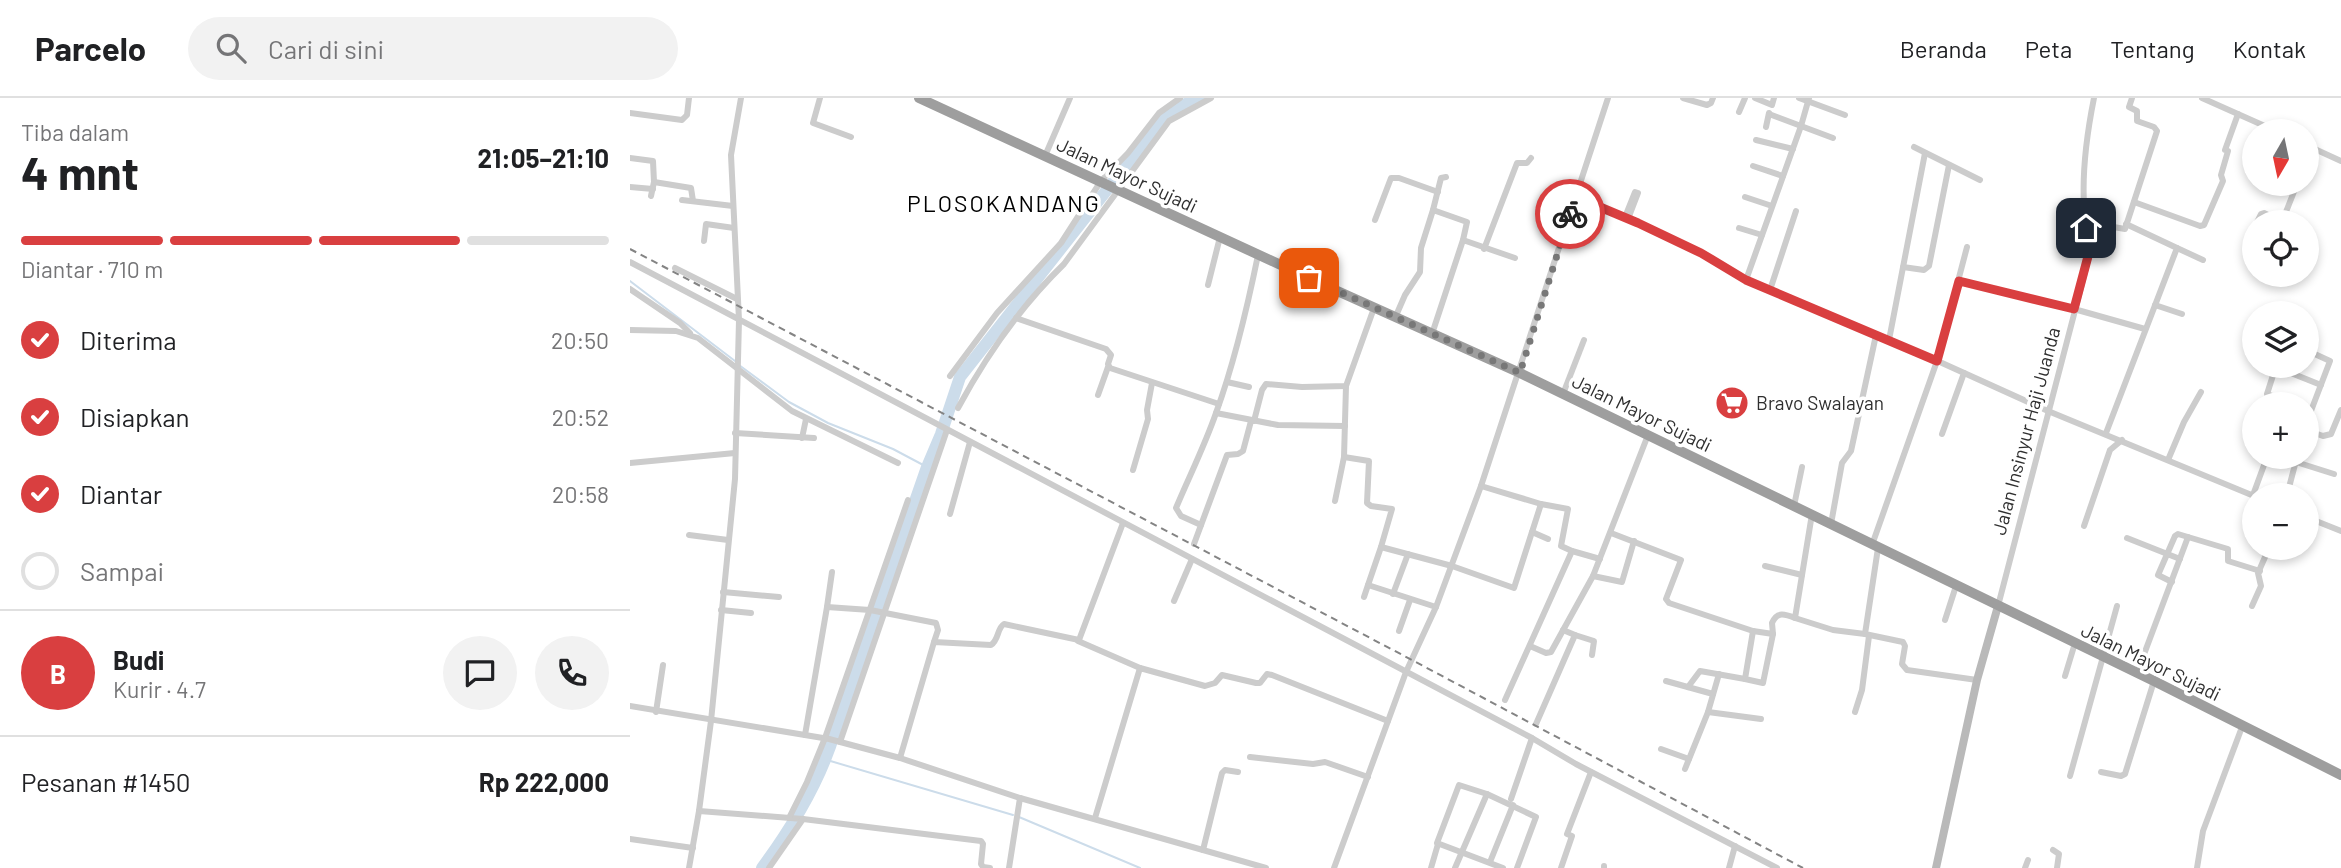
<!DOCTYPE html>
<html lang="id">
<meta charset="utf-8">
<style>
body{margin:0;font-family:Barlow,sans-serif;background:#f2f2f2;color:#202124;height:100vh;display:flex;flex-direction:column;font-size:26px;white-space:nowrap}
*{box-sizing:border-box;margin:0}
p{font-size:23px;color:#757577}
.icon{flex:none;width:38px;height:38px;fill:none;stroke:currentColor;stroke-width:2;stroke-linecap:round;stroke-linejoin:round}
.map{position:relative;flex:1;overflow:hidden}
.sheet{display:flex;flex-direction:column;background:#fff;width:630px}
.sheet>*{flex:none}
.needle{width:46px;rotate:189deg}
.controls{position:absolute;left:1612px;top:21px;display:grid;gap:14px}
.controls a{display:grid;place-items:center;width:77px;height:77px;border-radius:50%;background:#fff;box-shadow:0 4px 10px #0003;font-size:35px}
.pin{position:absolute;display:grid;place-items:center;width:60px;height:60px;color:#fff;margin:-30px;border-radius:14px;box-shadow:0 4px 10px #0006}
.courier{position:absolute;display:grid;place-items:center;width:70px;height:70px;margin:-35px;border:5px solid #d93f40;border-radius:50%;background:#fff;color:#222;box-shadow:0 2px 9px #0007}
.summary em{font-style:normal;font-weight:700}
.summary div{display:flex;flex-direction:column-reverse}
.summary{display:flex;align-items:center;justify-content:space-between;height:119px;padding:0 21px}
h1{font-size:46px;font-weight:700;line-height:52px}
.bar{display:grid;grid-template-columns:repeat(4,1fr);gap:10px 7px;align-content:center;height:84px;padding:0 21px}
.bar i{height:9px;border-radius:5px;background:#e0e0e0}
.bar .current{background:#d93f40}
.bar p{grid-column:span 4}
.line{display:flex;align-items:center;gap:18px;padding:0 21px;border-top:2px solid #e0e0e0}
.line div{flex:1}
.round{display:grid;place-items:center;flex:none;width:74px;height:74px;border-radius:37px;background:#f2f2f2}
ol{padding:0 21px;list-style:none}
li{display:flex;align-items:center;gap:21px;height:77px}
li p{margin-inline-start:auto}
li .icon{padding:7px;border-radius:50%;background:#d93f40;color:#fff;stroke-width:4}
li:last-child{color:#757577}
li i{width:38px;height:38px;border:4px solid #e0e0e0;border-radius:50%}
header{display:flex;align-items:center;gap:42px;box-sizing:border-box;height:98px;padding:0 35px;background:#fff;border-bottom:2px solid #e0e0e0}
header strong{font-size:33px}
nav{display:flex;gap:38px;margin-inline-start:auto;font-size:24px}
.search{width:490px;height:63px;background:#f2f2f2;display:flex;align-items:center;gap:18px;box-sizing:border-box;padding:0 24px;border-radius:38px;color:#757577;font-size:26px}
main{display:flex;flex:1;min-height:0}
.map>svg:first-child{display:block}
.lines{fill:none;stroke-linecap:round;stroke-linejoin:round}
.stream{stroke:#ccdcea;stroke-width:2}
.river{stroke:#ccdcea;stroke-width:12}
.minor{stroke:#ccc;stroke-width:6}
.secondary{stroke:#b9b9b9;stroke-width:8}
.trunk{stroke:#9e9e9e;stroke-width:10}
.rail{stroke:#848484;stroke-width:2;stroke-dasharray:7 5;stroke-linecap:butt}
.done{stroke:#787878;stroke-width:7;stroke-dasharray:0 12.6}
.route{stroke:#d93f40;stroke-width:9}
.labels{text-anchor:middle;stroke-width:7;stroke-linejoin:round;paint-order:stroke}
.street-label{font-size:19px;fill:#2f2f2f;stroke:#fff}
.poi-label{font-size:19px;fill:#2f2f2f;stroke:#fff;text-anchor:start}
.quarter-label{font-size:23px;letter-spacing:2px;fill:#000;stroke:#fff}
</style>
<header>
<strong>Parcelo</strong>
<div class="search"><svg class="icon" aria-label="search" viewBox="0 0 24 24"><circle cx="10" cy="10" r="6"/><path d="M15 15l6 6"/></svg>Cari di sini</div>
<nav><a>Beranda</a><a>Peta</a><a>Tentang</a><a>Kontak</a></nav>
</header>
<main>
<section class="sheet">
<div class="summary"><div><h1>4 mnt</h1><p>Tiba dalam</p></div><em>21:05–21:10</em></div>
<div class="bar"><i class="current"></i><i class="current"></i><i class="current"></i><i></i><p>Diantar · 710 m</p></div>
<ol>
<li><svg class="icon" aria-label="check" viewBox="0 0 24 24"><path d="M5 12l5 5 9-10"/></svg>Diterima<p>20:50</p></li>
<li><svg class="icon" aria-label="check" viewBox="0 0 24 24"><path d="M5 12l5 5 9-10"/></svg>Disiapkan<p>20:52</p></li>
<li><svg class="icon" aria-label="check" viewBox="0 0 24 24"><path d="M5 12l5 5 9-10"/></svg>Diantar<p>20:58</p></li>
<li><i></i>Sampai</li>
</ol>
<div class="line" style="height:126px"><b class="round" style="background:#d93f40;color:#fff">B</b><div><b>Budi</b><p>Kurir · 4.7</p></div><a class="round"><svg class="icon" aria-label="chat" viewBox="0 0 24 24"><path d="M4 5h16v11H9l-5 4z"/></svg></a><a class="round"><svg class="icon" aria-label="phone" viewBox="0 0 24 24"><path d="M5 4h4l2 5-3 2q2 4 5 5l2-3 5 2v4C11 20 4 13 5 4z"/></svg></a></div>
<div class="line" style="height:91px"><div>Pesanan #1450</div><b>Rp 222,000</b></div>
</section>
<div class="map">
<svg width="1711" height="770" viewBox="0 0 1711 770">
<rect width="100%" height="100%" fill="#fff"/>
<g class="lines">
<!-- stream -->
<g class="stream">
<path d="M0 183 105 263"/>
<path d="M109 267 159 304 198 325 263 351 297 369"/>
<path d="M197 662 383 717"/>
<path d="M389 719 510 770"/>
</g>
<!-- river -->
<path class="river" d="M132 770C163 728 191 682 205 633L297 369 311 336 330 279 538 14 569 0"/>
<!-- minor -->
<g class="minor">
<path d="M190 0 183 25 221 39"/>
<path d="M1053 0 1077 7 1081 5 1083 0"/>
<path d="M1125 0 1142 7 1144 0"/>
<path d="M1169 0 1215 17"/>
<path d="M1572 0 1646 33"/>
<path d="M1109 14 1115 0"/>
<path d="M0 15 52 22 57 17 59 0"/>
<path d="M1139 16 1203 40"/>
<path d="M1136 29 1139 15"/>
<path d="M1126 42 1163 51"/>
<path d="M1676 47 1711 63"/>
<path d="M1284 49 1350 82"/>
<path d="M415 58 440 0"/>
<path d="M0 60 23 63 24 84"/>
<path d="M1676 63 1682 49"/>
<path d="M1123 68 1153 78"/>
<path d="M0 89 23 91"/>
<path d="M21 98 24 84 61 90 63 103"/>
<path d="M946 99 1008 125 1071 155 1116 182 1301 260 1418 313 1624 398"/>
<path d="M1115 99 1142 108"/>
<path d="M52 102 103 108"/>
<path d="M1504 104 1570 128 1574 127 1593 83 1591 77 1598 53 1595 52 1608 16"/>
<path d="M803 112 811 80 816 79"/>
<path d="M908 113 938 122"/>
<path d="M995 119 1005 94 1008 95 998 121"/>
<path d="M745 122 761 80H769L808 94"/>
<path d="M1455 124 1495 131 1527 33 1524 29 1507 23V13L1499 9 1502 0"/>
<path d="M1627 124 1631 116 1634 115 1652 124"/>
<path d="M1652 124 1667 86"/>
<path d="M1109 130 1132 137"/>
<path d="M74 143 76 126 104 130"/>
<path d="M1547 150 1573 162"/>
<path d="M854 151 887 65H897L901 60"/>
<path d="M0 164 902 640 946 666 1147 770"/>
<path d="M1273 169 1294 172 1299 168 1319 67"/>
<path d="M45 170 107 201"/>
<path d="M1116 182 1171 28 1179 0"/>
<path d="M1329 183 1444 211 1515 231"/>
<path d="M578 187 590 139"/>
<path d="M0 191 50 225 60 235"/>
<path d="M1140 192 1166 113"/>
<path d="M1525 207 1552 216"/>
<path d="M386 220 476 251 481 257 478 266 480 270 589 306"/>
<path d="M765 220 775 197 790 174 791 150 803 112 837 124 833 142"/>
<path d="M0 232 46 233 68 240 162 313 268 365"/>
<path d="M802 236 833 142 885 160"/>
<path d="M1259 242 1295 55"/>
<path d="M1676 252 1700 263 1676 326"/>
<path d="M1646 268 1637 296 1664 306"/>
<path d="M1646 269 1691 287"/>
<path d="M320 278 367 215 431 145 471 83 498 55 529 15 550 0"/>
<path d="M597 284 619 289"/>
<path d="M933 296 954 242"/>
<path d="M468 297 478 269"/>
<path d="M328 310C356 258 391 208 434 166L539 23 581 0"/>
<path d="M586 315 648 327 715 328"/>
<path d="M624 323 632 292 636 286 672 289 716 288 744 210"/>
<path d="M1676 332 1693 338 1701 336 1711 312"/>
<path d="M105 335 184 340"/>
<path d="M1476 335 1547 150 1496 126"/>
<path d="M1312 336 1334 275"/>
<path d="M172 340 176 321"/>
<path d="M714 359 739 363 737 405 741 408 762 411 751 449"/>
<path d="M1538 362 1554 324 1571 294"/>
<path d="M1666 364 1704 376"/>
<path d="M0 365 105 355"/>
<path d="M503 372 518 321 517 312 522 285"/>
<path d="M851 388 911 406 938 411 931 448 942 453 970 461"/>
<path d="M1623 397 1637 359"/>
<path d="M1657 397 1667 359"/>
<path d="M705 403 714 359 716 288"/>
<path d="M1164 408 1172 369"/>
<path d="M320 416 340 344"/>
<path d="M1676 419 1711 433"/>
<path d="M1201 426 1212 365 1221 353 1246 237"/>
<path d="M571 427 551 418 546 410C559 379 575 347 586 315 605 263 617 211 628 157"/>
<path d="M1454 428 1480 352 1492 342"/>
<path d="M902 434 918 441"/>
<path d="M981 435 1051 462 1036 501 1039 505 1123 533 1143 536 1142 525C1147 513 1155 516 1165 520L1182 416"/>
<path d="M59 437 98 442"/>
<path d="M1497 440 1550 461"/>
<path d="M564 446 597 357 608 356 613 353 621 323"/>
<path d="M1242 447 1307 263 1337 149"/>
<path d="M1248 450 1235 536 1273 544 1275 548 1272 566 1277 572 1347 582"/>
<path d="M1135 468 1172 477"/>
<path d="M963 478 992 484 1004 443"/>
<path d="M1542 484 1528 477 1545 438 1548 436 1598 451V463L1630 473"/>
<path d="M93 494 149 499"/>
<path d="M763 496 778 456"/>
<path d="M734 499 738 487"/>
<path d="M544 503 562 461"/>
<path d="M1368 508 1460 155C1462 138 1454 123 1454 106 1452 70 1457 35 1464 0"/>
<path d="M1622 508 1631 488 1628 475 1639 450"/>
<path d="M197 509 202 474"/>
<path d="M806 509 738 487 751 449 822 468 884 490 911 406"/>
<path d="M91 512 121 515"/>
<path d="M1165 520 1203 532 1235 536"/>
<path d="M1315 522 1326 488"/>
<path d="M769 533 780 502"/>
<path d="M1123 533 1115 581 1133 585 1143 536"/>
<path d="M945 537 964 543 962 557"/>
<path d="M448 543 510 570"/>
<path d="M900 548 916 555 921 554 963 478 1018 337"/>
<path d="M1507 575 1558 439"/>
<path d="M1435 578 1445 545"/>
<path d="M1036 583 1083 596"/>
<path d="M1058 589 1070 573 1115 581"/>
<path d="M875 602 942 453"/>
<path d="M0 608 199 641 270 660 390 700 636 770"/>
<path d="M26 614 33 567"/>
<path d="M1078 614 1131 621"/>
<path d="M1225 614 1232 592 1239 538"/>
<path d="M906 626 945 537 933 532"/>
<path d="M175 637 197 509 240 512 306 525 308 532 304 544"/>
<path d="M210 644 317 332"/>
<path d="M1031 651 1059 661"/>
<path d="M620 659 683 666 695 664 738 679"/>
<path d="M270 660 304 544 361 547C369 542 367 530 374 526L449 542 493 425"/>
<path d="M1055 671 1078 614 1089 576"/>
<path d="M1471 674 1491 678 1495 676 1524 583"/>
<path d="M1440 678 1487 508"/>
<path d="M881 701 902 640"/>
<path d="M69 713 173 721 351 743 353 746 351 766 353 769 360 770"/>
<path d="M159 720 177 684 195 640 278 402"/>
<path d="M465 720 510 570 575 588 585 585 592 577 626 585H630L637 576 642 577 758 623"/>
<path d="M0 741 63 750"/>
<path d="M573 752 592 675 595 672 608 674"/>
<path d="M1423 752 1429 756 1427 770"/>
<path d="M860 764 883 707"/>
<path d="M59 770 69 713 81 623 105 381 109 222 101 57 111 0"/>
<path d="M139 770 173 721"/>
<path d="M379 770 390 700"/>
<path d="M704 770 776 574 806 509 851 388 978 0"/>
<path d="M801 770 808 746"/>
<path d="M825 770 857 696"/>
<path d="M873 770 807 745 829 687 857 696 906 719 887 770"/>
<path d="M931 770 942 738 937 736 961 674"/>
<path d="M974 770V768"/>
<path d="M1099 770 1105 748"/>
<path d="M1395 770 1398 762"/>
<path d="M1567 770 1573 733 1612 629"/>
</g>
<!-- secondary -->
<path class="secondary" d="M1306 770 1347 582 1368 508"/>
<!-- trunk -->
<path class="trunk" d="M289 0 694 187 890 275 1524 583 1711 677"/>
<!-- rail -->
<path class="rail" d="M0 151 782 562 1173 770"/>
</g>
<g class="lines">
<!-- done -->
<path class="done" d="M679 180 890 275 940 116"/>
<!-- route -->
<path class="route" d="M940 116 946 99 1008 125 1071 155 1116 182 1307 263 1329 183 1444 211 1461 147 1456 130"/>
</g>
<!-- icons -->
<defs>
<symbol id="supermarket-disc" viewBox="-11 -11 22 22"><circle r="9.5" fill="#d93f40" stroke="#fff"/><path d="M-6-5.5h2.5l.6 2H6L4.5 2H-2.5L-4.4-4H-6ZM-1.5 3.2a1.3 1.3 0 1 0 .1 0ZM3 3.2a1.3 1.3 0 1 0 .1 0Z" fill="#fff"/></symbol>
</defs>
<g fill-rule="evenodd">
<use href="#supermarket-disc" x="1083" y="286" width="38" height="38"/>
</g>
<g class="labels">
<!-- street labels -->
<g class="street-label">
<text transform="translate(497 77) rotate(25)" y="7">Jalan Mayor Sujadi</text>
<text transform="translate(1012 315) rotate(26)" y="7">Jalan Mayor Sujadi</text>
<text transform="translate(1396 333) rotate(-75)" y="7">Jalan Insinyur Haji Juanda</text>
<text transform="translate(1521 564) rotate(26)" y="7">Jalan Mayor Sujadi</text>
</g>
<!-- poi labels -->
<g class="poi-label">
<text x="1126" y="312">Bravo Swalayan</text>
</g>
<!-- quarter labels -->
<g class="quarter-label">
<text x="374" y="114">PLOSOKANDANG</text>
</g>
</g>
</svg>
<div class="controls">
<a><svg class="needle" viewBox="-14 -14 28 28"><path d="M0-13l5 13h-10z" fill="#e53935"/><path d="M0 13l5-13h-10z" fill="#757577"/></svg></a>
<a><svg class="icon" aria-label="locate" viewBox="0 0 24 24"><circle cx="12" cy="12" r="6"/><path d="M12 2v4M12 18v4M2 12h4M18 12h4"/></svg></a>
<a><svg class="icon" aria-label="layers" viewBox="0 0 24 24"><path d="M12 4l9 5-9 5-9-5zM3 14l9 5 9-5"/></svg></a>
<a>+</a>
<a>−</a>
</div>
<div class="pin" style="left:679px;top:180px;background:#ea580c"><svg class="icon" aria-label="bag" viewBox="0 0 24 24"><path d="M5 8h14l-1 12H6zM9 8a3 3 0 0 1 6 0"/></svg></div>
<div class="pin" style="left:1456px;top:130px;background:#1f2937"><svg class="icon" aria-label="home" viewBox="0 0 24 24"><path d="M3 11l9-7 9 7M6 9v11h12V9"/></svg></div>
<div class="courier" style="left:940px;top:116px"><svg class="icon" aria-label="bike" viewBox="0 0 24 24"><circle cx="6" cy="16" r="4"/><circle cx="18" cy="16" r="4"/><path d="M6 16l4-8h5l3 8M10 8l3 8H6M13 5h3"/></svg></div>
</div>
</main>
